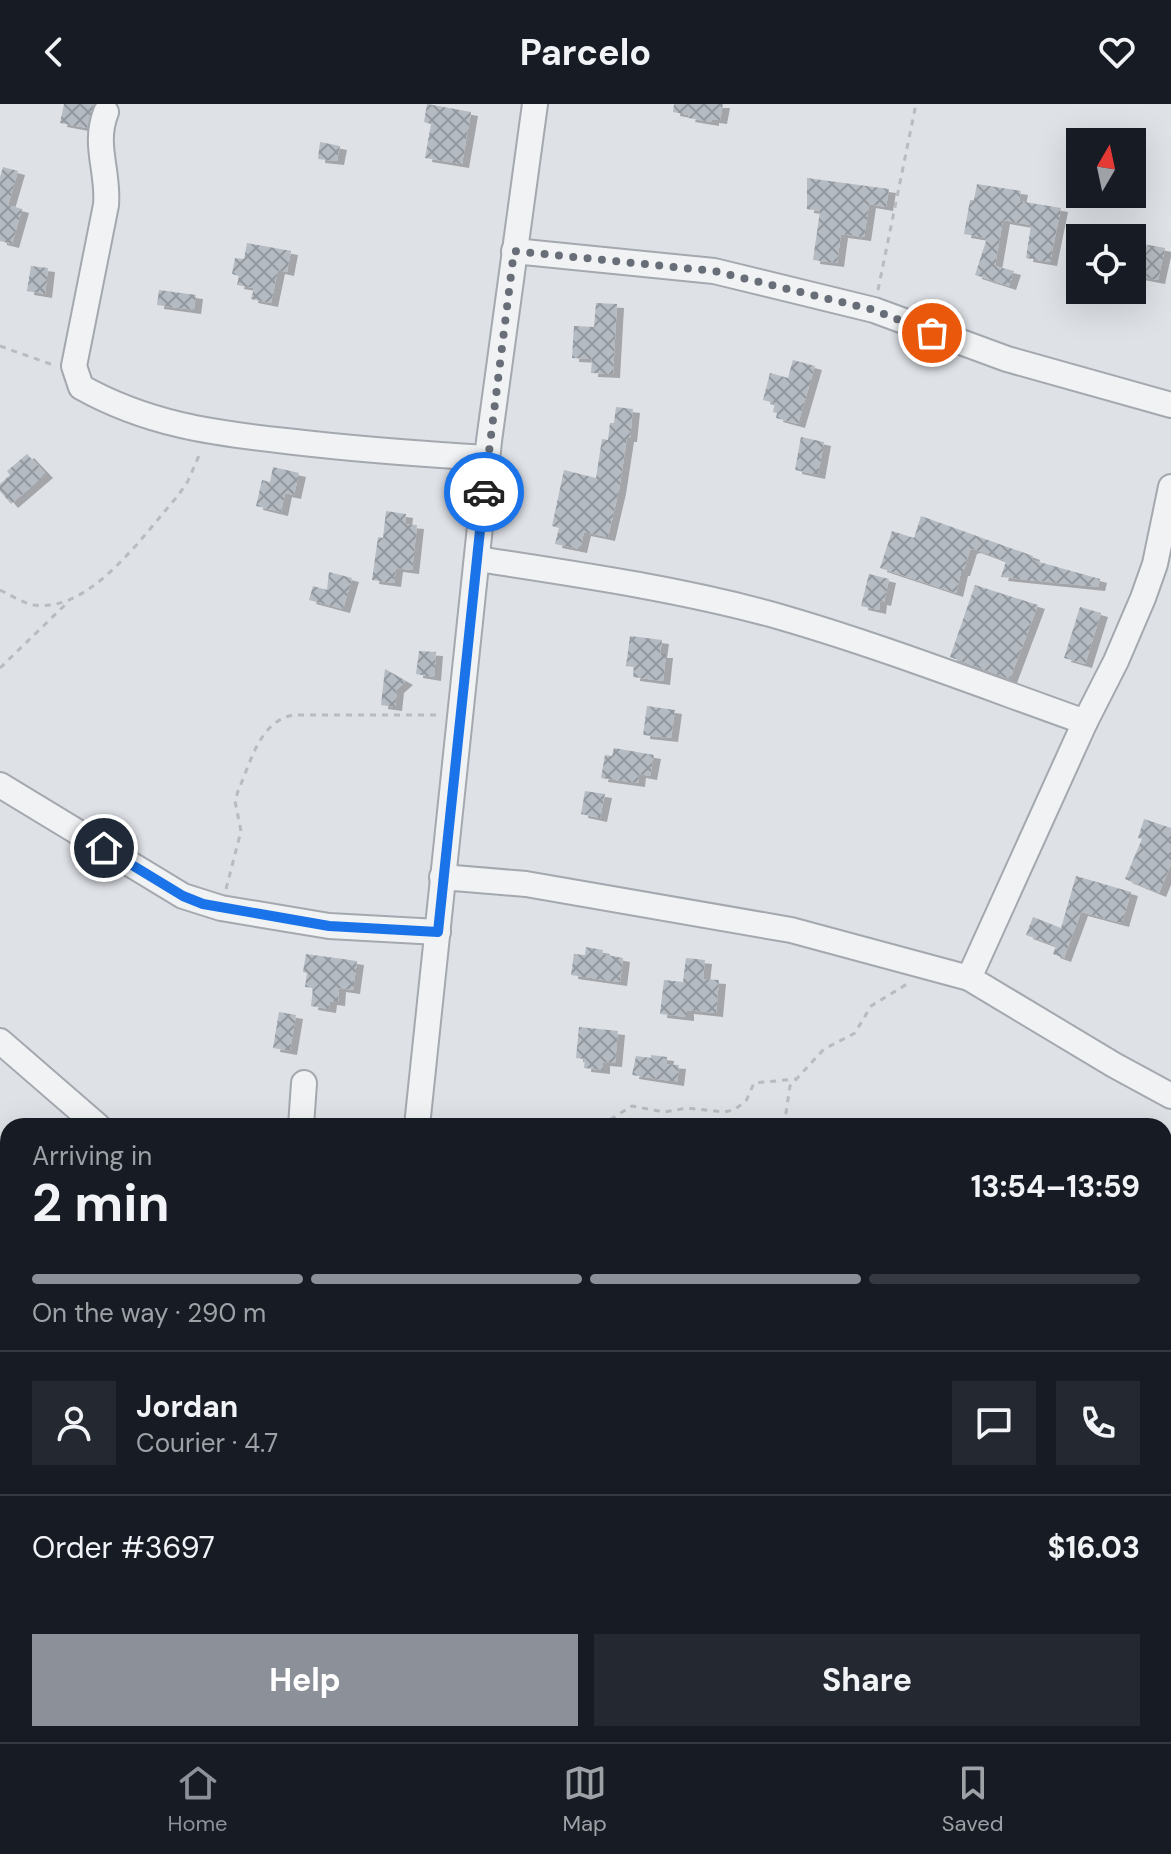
<!DOCTYPE html>
<meta charset="utf-8">
<style>
body{margin:0;font-family:"DM Sans",sans-serif;background:#242831;color:#f1f3f6;height:100vh;display:flex;flex-direction:column;font-size:30px;white-space:nowrap}
*{box-sizing:border-box;margin:0}
p{font-size:26px;color:#9ea1a6}
.icon{flex:none;width:44px;height:44px;fill:none;stroke:currentColor;stroke-width:2;stroke-linecap:round;stroke-linejoin:round}
.map{position:relative;flex:1;overflow:hidden}
.drawer{position:absolute;left:0px;top:1014px;width:1172px;height:624px;display:flex;flex-direction:column;background:#171b24;border-radius:24px 24px 0 0;box-shadow:0 8px 32px #0002}
.drawer>*{flex:none}
.needle{width:52px;rotate:9deg}
.tools{position:absolute;left:1066px;top:24px;display:grid;gap:16px}
.tools a{display:grid;place-items:center;width:80px;height:80px;border-radius:0px;background:#171b24;box-shadow:0 8px 32px #0002;font-size:40px}
.pin{position:absolute;display:grid;place-items:center;width:68px;height:68px;color:#fff;margin:-34px;border:4px solid #fff;border-radius:50%;box-shadow:0 2px 8px #0007}
.courier{position:absolute;display:grid;place-items:center;width:80px;height:80px;margin:-40px;border:6px solid #1a73e8;border-radius:50%;background:#fff;color:#222;box-shadow:0 2px 10px #0007}
.head em{font-style:normal;font-weight:700}
.head div{display:flex;flex-direction:column-reverse}
.head{display:flex;align-items:center;justify-content:space-between;height:136px;padding:0 32px}
h1{font-size:52px;font-weight:700;line-height:60px}
.bar{display:grid;grid-template-columns:repeat(4,1fr);gap:12px 8px;align-content:center;height:96px;padding:0 32px}
.bar i{height:10px;border-radius:6px;background:#363941}
.bar .on{background:#8c9099}
.bar p{grid-column:span 4}
.line{display:flex;align-items:center;gap:20px;padding:0 32px;border-top:2px solid #363941}
.line div{flex:1}
.round{display:grid;place-items:center;flex:none;width:84px;height:84px;border-radius:0px;background:#242831}
.action{display:flex;gap:16px;margin-top:auto;padding:16px 32px}
.action a{flex:1;height:92px;border-radius:0px;background:#8c9099;color:#fff;font-size:32px;font-weight:700;line-height:92px;text-align:center}
.action a+a{background:#242831;color:#f1f3f6}
header{display:flex;justify-content:space-between;align-items:center;height:104px;padding:0 32px;background:#171b24;font-size:36px;font-weight:700}
.dock{display:flex;justify-content:space-around;align-items:center;height:112px;border-top:2px solid #363941;background:#171b24;font-size:22px;color:#9ea1a6}
.dock a{display:grid;justify-items:center;gap:4px}
.dock .on{color:#8c9099}
.map>svg:first-child{display:block}
.building{fill:url(#building-cross-hatch);filter:url(#shadow)}
.lines{fill:none;stroke-linecap:round;stroke-linejoin:round}
.minor-casing{stroke:#a4a8af;stroke-width:28}
.path{stroke:#b8bcc0;stroke-width:3;stroke-dasharray:6 6;stroke-linecap:butt}
.minor{stroke:#f0f2f4;stroke-width:24}
.done{stroke:#686e77;stroke-width:8;stroke-dasharray:0 14.4}
.route{stroke:#1a73e8;stroke-width:10}
</style>
<header><svg class="icon" aria-label="back" viewBox="0 0 24 24"><path d="M15 5l-7 7 7 7"/></svg>Parcelo<svg class="icon" aria-label="heart" viewBox="0 0 24 24"><path d="M12 20l-8-8c-3-5 5-10 8-4 3-6 11-1 8 4z"/></svg></header>
<div class="map">
<svg width="1171" height="1638" viewBox="0 0 1171 1638">
<defs>
<pattern id="building-cross-hatch" width="8" height="8" patternUnits="userSpaceOnUse" patternTransform="scale(2)"><rect width="8" height="8" fill="#b5bbc2"/><path d="M0 0l8 8M0 8l8-8" fill="none" stroke="#93989f"/></pattern>
<filter id="shadow"><feDropShadow dx="7" dy="4" stdDeviation="0" flood-color="#0004"/></filter>
</defs>
<rect width="100%" height="100%" fill="#dee1e6"/>
<!-- building -->
<g class="building">
<path d="M64 0H94L87 24 60 19Z"/>
<path d="M427 0 471 8 462 60 425 54 431 20 424 18Z"/>
<path d="M674 0H723L720 16 712 15V18L688 14 689 11 673 8Z"/>
<path d="M320 38 340 42 337 57 318 55Z"/>
<path d="M3 63 18 67 8 101 22 105 12 140 0 137V73Z"/>
<path d="M807 74 889 85 886 103 869 100 864 133 841 130 837 159 813 156 820 107 807 105Z"/>
<path d="M977 80 1021 87 1019 97 1061 104 1050 158 1026 154 1031 121 1003 116 995 162 1014 167 1009 182 975 171 987 134 964 130 970 96H974Z"/>
<path d="M1132 138 1165 144 1158 176 1132 171Z"/>
<path d="M247 139 291 147 287 168 278 166 271 199 251 195 254 184 237 181 239 172 232 170 235 154 244 155Z"/>
<path d="M31 162 48 164 45 190 27 187Z"/>
<path d="M159 186 196 191 194 206 157 201Z"/>
<path d="M596 199 617 200 613 270 591 269 592 255 572 254 574 222 594 223Z"/>
<path d="M793 256 815 262 798 320 776 314 777 309 773 308 775 299 763 296 770 269 788 274Z"/>
<path d="M616 303 633 305 630 334H627L619 386 608 433 584 428 580 445 555 440 559 424 552 422 564 366 596 374 602 335 608 336 610 319H614Z"/>
<path d="M801 333 824 338 818 371 795 366Z"/>
<path d="M27 350 46 370 11 400 0 387V380L10 371 7 367Z"/>
<path d="M273 363 299 369 294 391 285 389 281 408 256 402 262 376 270 378Z"/>
<path d="M386 407 406 410 405 420 417 421 412 466 396 464 394 479 372 476 378 433 383 434Z"/>
<path d="M921 412 1033 452 1032 456 1100 475 1098 483 1001 473 1006 457 974 445 970 446 963 468H961L956 489 880 464 892 427 914 434Z"/>
<path d="M329 468 352 474 343 505 309 496 313 482 327 486Z"/>
<path d="M869 470 889 475 884 498 880 497 879 506 861 502Z"/>
<path d="M975 481 1038 501 1010 575 950 553Z"/>
<path d="M1080 503 1101 509 1085 560 1064 554Z"/>
<path d="M630 532 662 536 660 550H666L663 577 633 573 634 563 626 562Z"/>
<path d="M419 547 436 548 434 573 416 570Z"/>
<path d="M385 565 406 577 397 585 395 603 381 601Z"/>
<path d="M647 602 675 606 671 634 643 631Z"/>
<path d="M614 644 654 651 650 672 639 670 638 679 601 674 605 651 612 652Z"/>
<path d="M585 687 605 690 600 714 581 710Z"/>
<path d="M1144 715 1171 724V760L1159 789 1125 775 1142 735 1138 734Z"/>
<path d="M1076 772 1131 788 1122 819 1081 808 1064 854 1053 850 1056 842 1026 831 1033 813 1061 824Z"/>
<path d="M586 843 603 846 602 850 623 854 620 878 571 871 574 850 585 851Z"/>
<path d="M306 850 357 857 353 886 339 884 338 898 330 897 329 905 311 902 313 884 305 883 307 869 303 868Z"/>
<path d="M686 854 705 856 703 875 719 876 716 909 687 906V913L660 910 664 876 683 878Z"/>
<path d="M279 908 296 911 290 947 273 944Z"/>
<path d="M579 923 618 927 615 959 603 958V966L584 964 585 955 576 954Z"/>
<path d="M651 951 667 953 666 960 679 961 677 978 632 971 636 952 651 954Z"/>
</g>
<g class="lines">
<defs>
<g id="minor">
<path d="M106 8C93 41 109 67 106 101L74 262 81 283C147 320 212 329 286 337 353 345 420 350 487 354"/>
<path d="M514 147 714 167 874 206 1007 255 1171 301"/>
<path d="M478 455C575 470 674 484 770 510 876 540 981 581 1085 618"/>
<path d="M0 681 183 792 221 804 329 822 438 828"/>
<path d="M442 773 526 780 791 826 969 874 1114 961 1171 992"/>
<path d="M969 874 1085 618 1116 557 1143 494 1155 460 1171 383"/>
<path d="M0 937 98 1022"/>
<path d="M301 1022 304 979"/>
<path d="M417 1022 489 337 535 0"/>
<path d="M1164 1189 1171 1169"/>
<path d="M0 1348 8 1352"/>
<path d="M0 1596 8 1597"/>
<path d="M229 1630 283 1638"/>
<path d="M335 1638 336 1630"/>
<path d="M997 1638 998 1630"/>
</g>
</defs>
<!-- minor casing -->
<use href="#minor" class="minor-casing"/>
<!-- path -->
<g class="path">
<path d="M878 186 916 0"/>
<path d="M0 242 53 261"/>
<path d="M0 486C11 491 22 499 34 501 91 509 143 431 177 393L188 377 201 347"/>
<path d="M0 564 69 497"/>
<path d="M226 785 241 727 235 697 238 687C251 658 259 618 293 611H441"/>
<path d="M600 1022 632 1002 664 1008 687 1004 724 1008 734 1006 746 997 754 979 796 975"/>
<path d="M784 1022 790 982 824 945 855 929 871 902 907 880"/>
</g>
<!-- minor -->
<use href="#minor" class="minor"/>
</g>
<g class="lines">
<!-- done -->
<path class="done" d="M484 388 514 147 714 167 874 206 932 229"/>
<!-- route -->
<path class="route" d="M104 744 183 792 203 800 329 822 438 828 484 388"/>
</g>
</svg>
<div class="tools">
<a><svg class="needle" viewBox="-14 -14 28 28"><path d="M0-13l5 13h-10z" fill="#e53935"/><path d="M0 13l5-13h-10z" fill="#9ea1a6"/></svg></a>
<a><svg class="icon" aria-label="locate" viewBox="0 0 24 24"><circle cx="12" cy="12" r="6"/><path d="M12 2v4M12 18v4M2 12h4M18 12h4"/></svg></a>
</div>
<div class="pin" style="left:932px;top:229px;background:#ea580c"><svg class="icon" aria-label="bag" viewBox="0 0 24 24"><path d="M5 8h14l-1 12H6zM9 8a3 3 0 0 1 6 0"/></svg></div>
<div class="pin" style="left:104px;top:744px;background:#1f2937"><svg class="icon" aria-label="home" viewBox="0 0 24 24"><path d="M3 11l9-7 9 7M6 9v11h12V9"/></svg></div>
<div class="courier" style="left:484px;top:388px"><svg class="icon" aria-label="car" viewBox="0 0 24 24"><path d="M5 17H2v-5l4-1 3-4h7l3 4 3 1v5h-3M9 17h6M6 11h13"/><circle cx="7" cy="17" r="2"/><circle cx="17" cy="17" r="2"/></svg></div>
<section class="drawer">
<div class="head"><div><h1>2 min</h1><p>Arriving in</p></div><em>13:54–13:59</em></div>
<div class="bar"><i class="on"></i><i class="on"></i><i class="on"></i><i></i><p>On the way · 290 m</p></div>
<div class="line" style="height:144px"><a class="round"><svg class="icon" aria-label="person" viewBox="0 0 24 24"><circle cx="12" cy="8" r="4"/><path d="M4 21q1-7 8-7t8 7"/></svg></a><div><b>Jordan</b><p>Courier · 4.7</p></div><a class="round"><svg class="icon" aria-label="chat" viewBox="0 0 24 24"><path d="M4 5h16v11H9l-5 4z"/></svg></a><a class="round"><svg class="icon" aria-label="phone" viewBox="0 0 24 24"><path d="M5 4h4l2 5-3 2q2 4 5 5l2-3 5 2v4C11 20 4 13 5 4z"/></svg></a></div>
<div class="line" style="height:104px"><div>Order #3697</div><b>$16.03</b></div>
<div class="action"><a>Help</a><a>Share</a></div>
</section>
</div>
<nav class="dock">
<a class="on"><svg class="icon" aria-label="home" viewBox="0 0 24 24"><path d="M3 11l9-7 9 7M6 9v11h12V9"/></svg>Home</a>
<a><svg class="icon" aria-label="map" viewBox="0 0 24 24"><path d="M3 6l6-2 6 2 6-2v14l-6 2-6-2-6 2zM9 4v14M15 6v14"/></svg>Map</a>
<a><svg class="icon" aria-label="saved" viewBox="0 0 24 24"><path d="M7 4h10v16l-5-4-5 4z"/></svg>Saved</a>
</nav>
